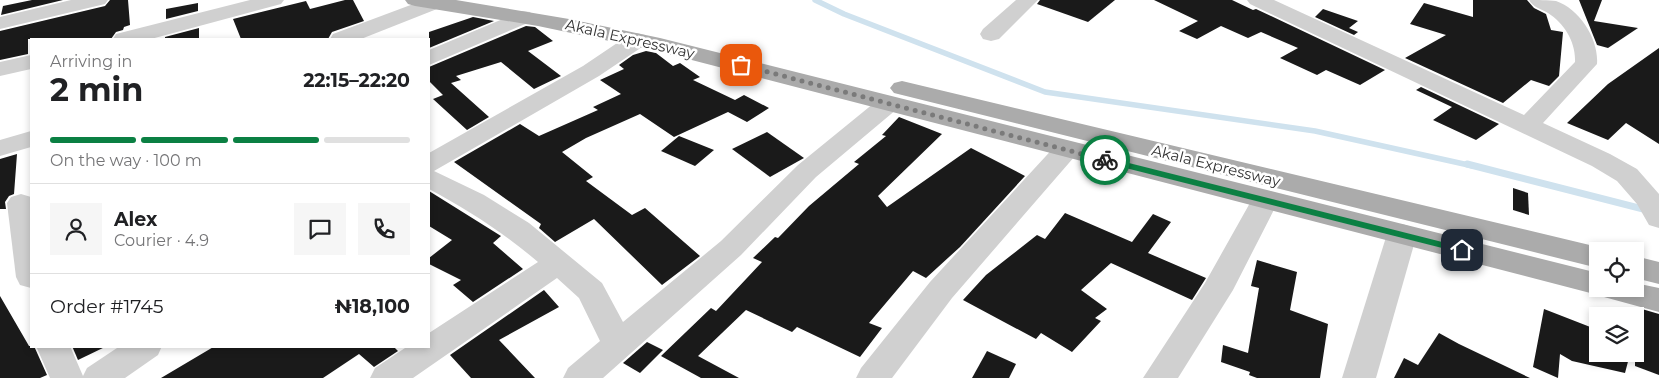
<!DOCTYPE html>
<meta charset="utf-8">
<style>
body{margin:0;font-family:Montserrat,sans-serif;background:#f6f6f6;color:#202124;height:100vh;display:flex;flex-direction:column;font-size:19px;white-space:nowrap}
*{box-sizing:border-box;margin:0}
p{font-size:16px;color:#757577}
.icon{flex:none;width:28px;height:28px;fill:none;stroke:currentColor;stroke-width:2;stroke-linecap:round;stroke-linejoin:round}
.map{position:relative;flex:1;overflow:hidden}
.panel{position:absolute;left:30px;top:38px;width:400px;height:310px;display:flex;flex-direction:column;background:#fff;border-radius:0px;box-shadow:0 2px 8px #0003}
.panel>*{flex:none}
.controls{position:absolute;left:1589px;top:242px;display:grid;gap:10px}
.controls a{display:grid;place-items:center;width:55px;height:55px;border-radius:0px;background:#fff;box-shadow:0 2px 8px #0003;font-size:25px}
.pin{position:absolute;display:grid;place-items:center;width:42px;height:42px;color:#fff;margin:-21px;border-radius:10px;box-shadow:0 2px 8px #0006}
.courier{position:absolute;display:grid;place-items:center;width:50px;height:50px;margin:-25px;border:4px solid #0b8043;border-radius:50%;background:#fff;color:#222;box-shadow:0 1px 6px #0007}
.head em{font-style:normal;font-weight:700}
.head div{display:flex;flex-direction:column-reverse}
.head{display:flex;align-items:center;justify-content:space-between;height:85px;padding:0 20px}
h1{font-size:32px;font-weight:700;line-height:38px}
.bar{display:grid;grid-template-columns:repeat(4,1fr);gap:8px 5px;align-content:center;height:60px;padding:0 20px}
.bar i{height:6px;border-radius:4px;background:#e0e0e0}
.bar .active{background:#0b8043}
.bar p{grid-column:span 4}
.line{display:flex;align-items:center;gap:12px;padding:0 20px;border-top:1px solid #e0e0e0}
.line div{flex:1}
.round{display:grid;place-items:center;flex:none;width:52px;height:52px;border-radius:0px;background:#f6f6f6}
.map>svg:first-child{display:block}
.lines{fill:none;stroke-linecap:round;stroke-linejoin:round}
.stream-far1{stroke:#cfe2ee;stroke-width:5.5}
.stream{stroke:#cfe2ee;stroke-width:7}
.building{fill:#1a1a1a}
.minor{fill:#d0d0d0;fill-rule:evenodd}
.major{fill:#ababab;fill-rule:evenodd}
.route{fill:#0b8043}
.done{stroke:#7a7a7a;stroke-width:5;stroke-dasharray:0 9}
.labels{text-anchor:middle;stroke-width:5;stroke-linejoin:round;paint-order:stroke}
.street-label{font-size:15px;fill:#333;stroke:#fff}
</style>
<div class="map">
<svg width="1659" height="378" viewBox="0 0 1659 378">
<rect width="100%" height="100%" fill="#fff"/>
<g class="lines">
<!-- stream-far1 -->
<path class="stream-far1" d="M815 0 844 14 1045 92 1315 131 1473 166"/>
<!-- stream -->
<path class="stream" d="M1467 164 1659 213"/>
</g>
<!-- building -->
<g class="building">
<path d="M32 0H63L1 15 3 6Z"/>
<path d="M110 0H128L130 25 124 27 123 30 116 32 111 39H28V54L0 60V31L105 6Z"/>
<path d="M345 0H353L364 21 332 32 328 39H241L233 19 306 1 310 9Z"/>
<path d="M1040 0H1115L1088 22 1037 4Z"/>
<path d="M1154 0H1232L1253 10 1256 9 1385 70 1360 85 1326 70 1317 75 1280 58 1298 48 1261 32 1248 38 1221 26 1197 39 1179 31 1198 21Z"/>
<path d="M1473 0H1527L1534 8 1546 14 1551 30 1563 32 1559 76 1549 86 1531 80 1503 103 1405 58 1446 35 1410 24 1424 3 1473 17Z"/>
<path d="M1579 0H1602L1594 21 1638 28 1608 48 1597 45Z"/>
<path d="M198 3V11L166 19V9Z"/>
<path d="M1323 9 1358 21 1349 28 1358 32 1354 35 1315 17Z"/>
<path d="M473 17 494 21 429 48V32Z"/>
<path d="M526 26 535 27 553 41 528 51 561 76 534 89 501 62 456 76 461 80 451 83 489 117 467 130 433 99 443 95 429 81V67Z"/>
<path d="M199 28V39H165V37Z"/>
<path d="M1659 48V144L1626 123 1608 140 1567 123 1608 84Z"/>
<path d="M646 51 656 53 673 66 680 63 700 77 693 80 735 100 744 95 769 108 747 122 728 112 674 137 640 114 586 138 562 152 593 177 586 181 632 215 645 208 700 256 662 285 594 219 555 242 539 228 541 224 454 162 520 124 539 136 598 110 593 107 621 94 600 80 624 69 619 65 633 55Z"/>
<path d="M1421 87 1499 124 1476 140 1433 120 1452 107 1416 90Z"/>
<path d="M899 117 942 134 878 196 887 207 971 148 1025 176 960 247 926 278 913 271 869 323 882 328 860 357 797 327 792 332 746 310 698 356 739 378H701L661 356 711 308 716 311 762 262 753 258 775 237 778 238 809 206 859 164 854 162 886 136 882 135Z"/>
<path d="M767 132 804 158 770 177 732 149Z"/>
<path d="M679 136 714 150 695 166 661 151Z"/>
<path d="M17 154 14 194 9 196 5 202 6 209H0V159Z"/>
<path d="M1513 188 1528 193 1529 215 1513 210Z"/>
<path d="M429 191 501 236 493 243 523 269 473 302 453 285 461 280 429 264V258L452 240 429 226Z"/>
<path d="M1065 213 1132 242 1153 214 1171 222 1148 253 1206 278 1192 300 1111 263 1081 290 1107 309 1095 318 1101 321 1072 352 1041 333 1036 339 963 300 986 275 1037 235 1045 239Z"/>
<path d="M1257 260 1297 272 1290 310 1328 324 1320 378H1257L1249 375 1250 372 1221 362 1223 345 1248 353 1259 288 1251 286Z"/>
<path d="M544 290 559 307 499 340 535 378H471L450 355Z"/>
<path d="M0 296 29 346H34L47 375 40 378H0Z"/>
<path d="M1635 307 1659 314V375L1635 366Z"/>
<path d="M1544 309 1598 330V354H1630L1625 373 1572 361 1560 354 1558 378 1533 367Z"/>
<path d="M1439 333 1459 344 1530 378H1394L1404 358 1418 365Z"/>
<path d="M647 342 663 350 640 373 623 363Z"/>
<path d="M72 346H107L78 360Z"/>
<path d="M215 346H393L398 351 374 367 359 354 323 378H161Z"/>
<path d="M987 351 1016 364 1009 378H972Z"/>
</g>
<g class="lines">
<!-- minor -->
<g class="minor">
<path d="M71 0H108L105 4 0 29V17Z"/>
<path d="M250 0H284L281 4 151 39H113L116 34Z"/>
<path d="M424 0H443L445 3 442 7 361 39H330L333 34Z"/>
<path d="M1016 0H1038L999 39 991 41 983 39 980 34 983 29Z"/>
<path d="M1247 0H1274L1524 115 1575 62C1576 42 1564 23 1548 13 1541 9 1533 7 1529 0 1537 0 1549 0 1556 1 1580 9 1599 40 1597 64L1543 123 1610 154 1637 169 1659 194V228L1649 225 1637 204 1617 181 1592 166 1250 4Z"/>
<path d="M522 11 530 12 533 17 530 22 429 65V50Z"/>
<path d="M637 33 645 35 648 40 645 45 599 76 434 171 484 195 529 223 602 283 623 322 721 241 798 165 879 99 888 97 897 99 900 104 897 109 816 177 741 255 603 378H563L568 368 600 341 579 298 557 278 413 378H370L375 368 408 346H429V333L538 262C504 233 468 210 429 189V153L583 66 629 35Z"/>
<path d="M31 55V69L0 76V62Z"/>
<path d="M31 131V147L0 156V140Z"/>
<path d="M1066 142 1075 144 1079 150 1075 156 952 298 892 378H856L861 368 930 282 1057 144Z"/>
<path d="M1265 191 1275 194 1279 200 1233 290 1178 378H1143L1205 283 1255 194Z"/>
<path d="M21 194 31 197V288L20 285 16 277 7 203 11 197Z"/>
<path d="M1402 224 1412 227 1417 234 1376 378H1342L1387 234 1392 227Z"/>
<path d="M36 346H70L83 376 87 368 120 346H162L158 355 125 378H50Z"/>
</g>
<!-- major -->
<g class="major">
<path d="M405 0H456L569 19 660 38 1598 273V289H1635V283L1659 288V312L1604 297 1602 294 1598 295 657 51 538 26 415 6 408 4Z"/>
<path d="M902 81 1598 247 1609 251H1598V268L894 93 890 88 894 83Z"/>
<path d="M1635 256 1659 262V284L1635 278Z"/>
</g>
</g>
<!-- route -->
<path class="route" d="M1105 157 1462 247 1467 250 1462 253 1102 162V158Z"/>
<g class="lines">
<!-- done -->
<path class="done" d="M741 65 1105 160"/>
</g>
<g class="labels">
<!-- street labels -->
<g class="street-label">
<text transform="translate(630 39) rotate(13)" y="5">Akala Expressway</text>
<text transform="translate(1216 166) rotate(14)" y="5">Akala Expressway</text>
</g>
</g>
</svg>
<div class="controls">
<a><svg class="icon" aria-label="locate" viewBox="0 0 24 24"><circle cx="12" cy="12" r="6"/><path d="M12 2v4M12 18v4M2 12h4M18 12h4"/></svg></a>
<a><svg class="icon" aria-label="layers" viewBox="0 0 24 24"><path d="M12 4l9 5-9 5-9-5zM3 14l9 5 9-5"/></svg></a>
</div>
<div class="pin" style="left:741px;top:65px;background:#ea580c"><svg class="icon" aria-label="bag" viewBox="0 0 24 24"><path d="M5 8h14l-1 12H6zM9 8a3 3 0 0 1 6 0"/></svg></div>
<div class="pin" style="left:1462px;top:250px;background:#1f2937"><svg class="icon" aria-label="home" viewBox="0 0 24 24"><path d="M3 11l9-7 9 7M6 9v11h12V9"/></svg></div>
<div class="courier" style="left:1105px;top:160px"><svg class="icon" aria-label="bike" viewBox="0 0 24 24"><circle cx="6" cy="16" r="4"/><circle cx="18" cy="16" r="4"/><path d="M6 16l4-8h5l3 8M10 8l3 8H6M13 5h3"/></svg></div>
<section class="panel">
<div class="head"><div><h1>2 min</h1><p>Arriving in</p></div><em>22:15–22:20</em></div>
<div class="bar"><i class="active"></i><i class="active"></i><i class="active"></i><i></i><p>On the way · 100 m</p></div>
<div class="line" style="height:90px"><a class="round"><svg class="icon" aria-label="person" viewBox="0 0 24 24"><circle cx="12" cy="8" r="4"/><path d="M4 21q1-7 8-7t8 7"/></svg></a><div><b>Alex</b><p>Courier · 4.9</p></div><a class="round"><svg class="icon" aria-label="chat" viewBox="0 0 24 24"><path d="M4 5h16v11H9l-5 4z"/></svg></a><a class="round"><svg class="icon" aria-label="phone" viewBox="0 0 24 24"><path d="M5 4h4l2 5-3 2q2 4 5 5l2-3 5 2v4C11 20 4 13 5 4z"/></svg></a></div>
<div class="line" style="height:65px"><div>Order #1745</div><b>₦18,100</b></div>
</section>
</div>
